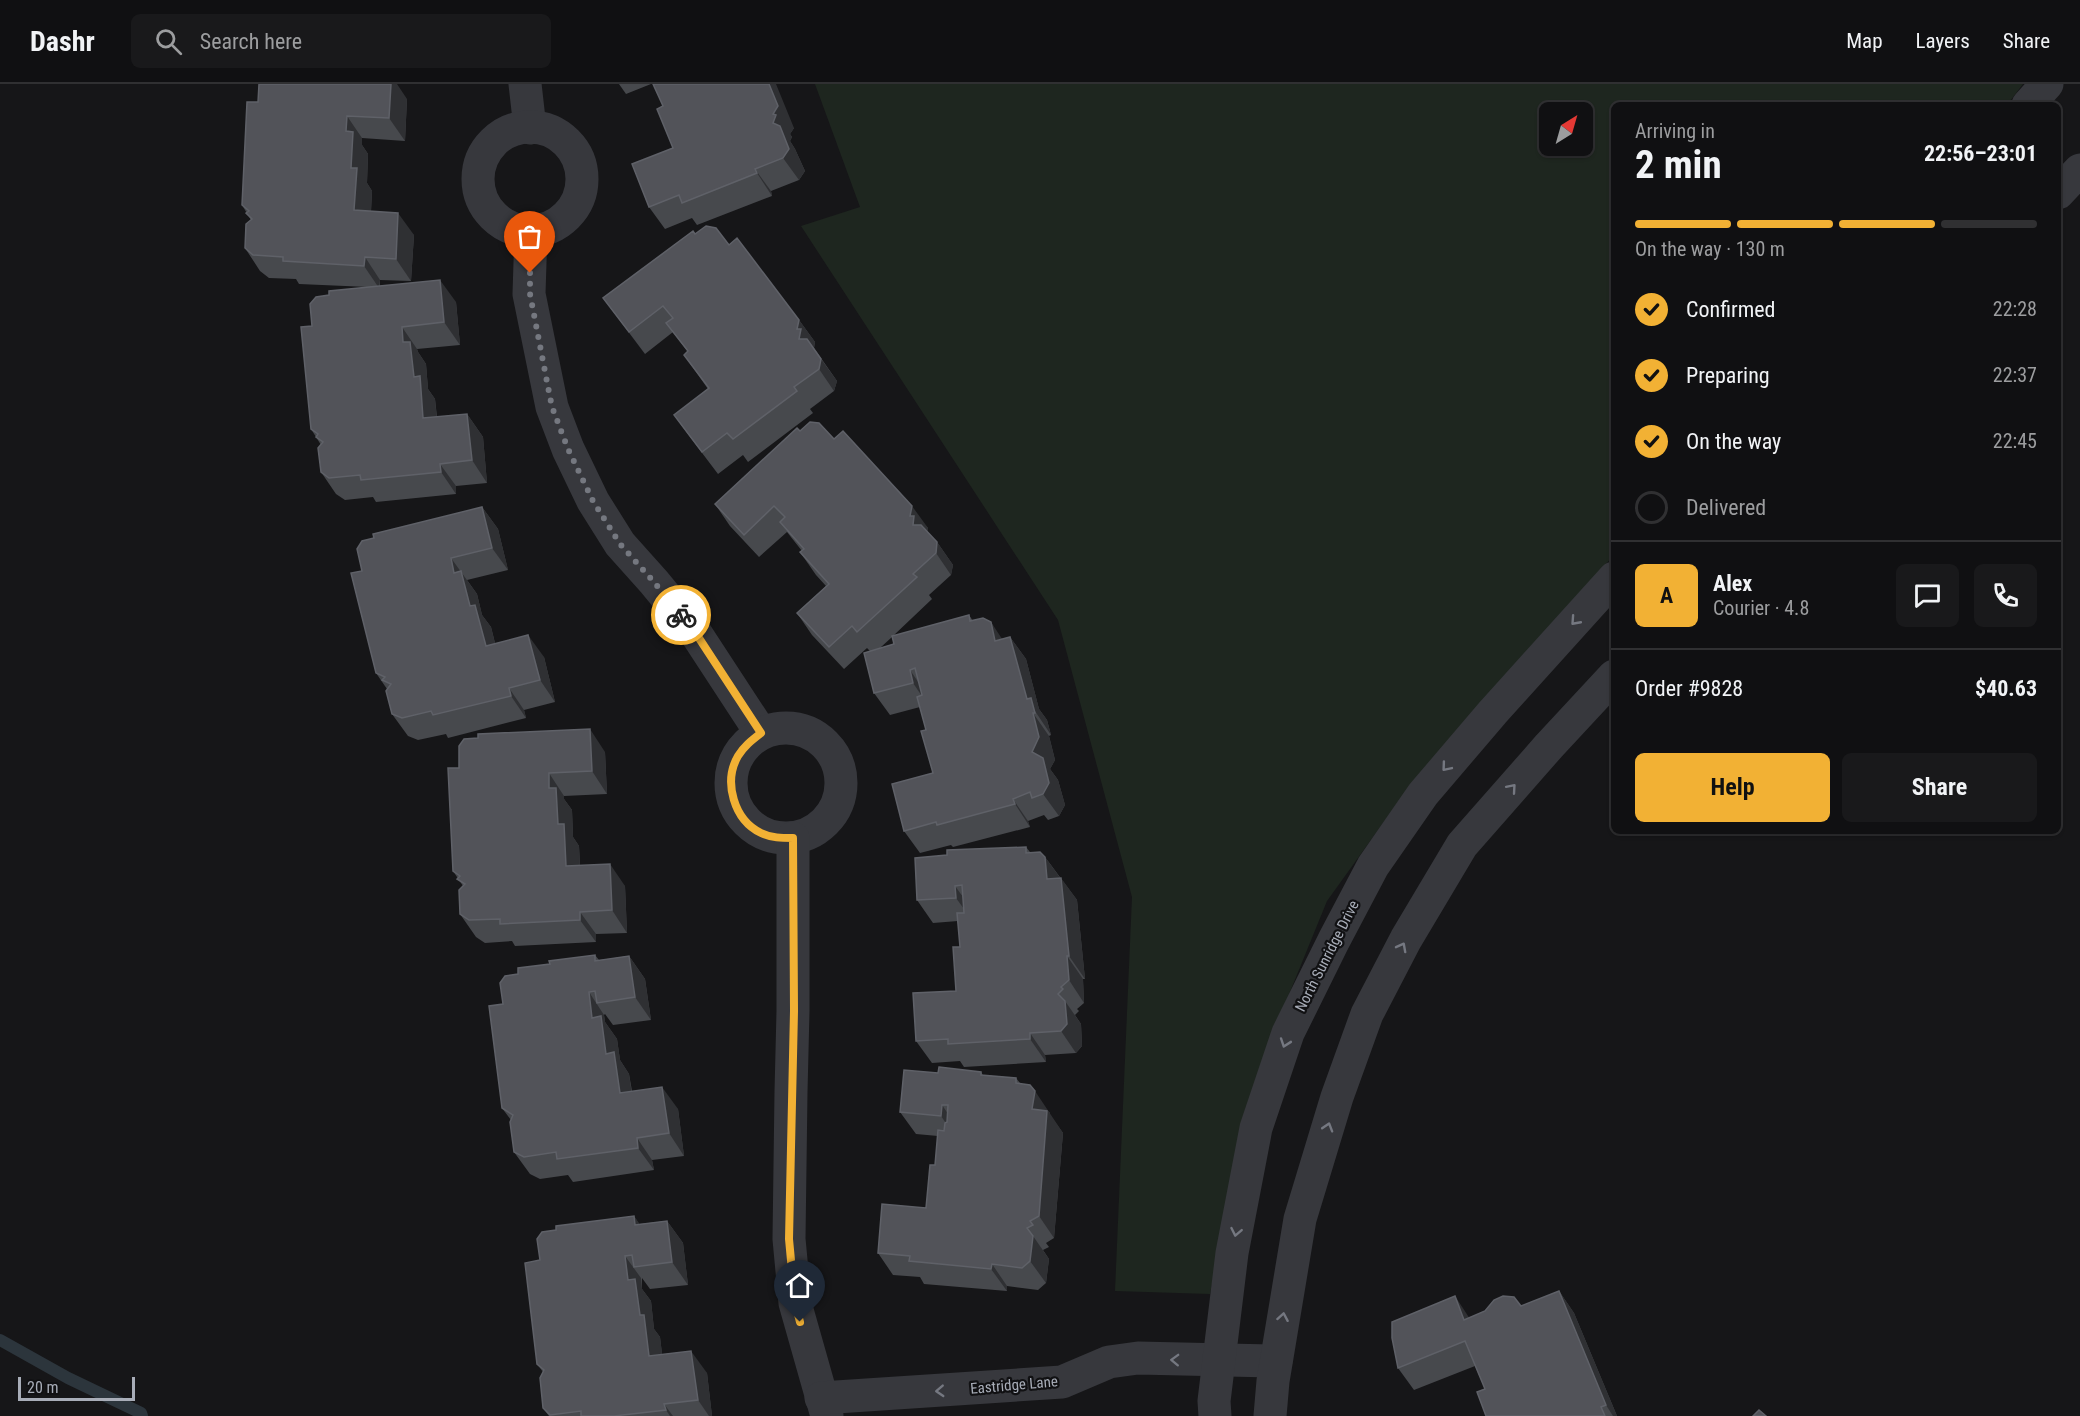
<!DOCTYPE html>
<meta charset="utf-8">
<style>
body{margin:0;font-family:"Roboto Condensed",sans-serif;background:#19191b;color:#f1f3f6;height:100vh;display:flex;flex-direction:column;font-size:22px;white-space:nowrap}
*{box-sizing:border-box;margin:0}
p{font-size:20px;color:#9c9d9f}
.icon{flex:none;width:33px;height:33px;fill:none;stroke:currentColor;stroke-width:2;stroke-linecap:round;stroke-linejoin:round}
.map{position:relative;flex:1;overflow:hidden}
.sheet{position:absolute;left:1611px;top:18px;width:450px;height:732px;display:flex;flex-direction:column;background:#101012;border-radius:9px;box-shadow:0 2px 4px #0004,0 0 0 2px #303032}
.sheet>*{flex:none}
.needle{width:39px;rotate:37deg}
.controls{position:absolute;left:1539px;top:18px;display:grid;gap:12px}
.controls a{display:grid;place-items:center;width:54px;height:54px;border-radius:9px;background:#101012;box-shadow:0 2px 4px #0004,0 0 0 2px #303032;font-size:30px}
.scale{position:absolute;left:18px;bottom:15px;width:117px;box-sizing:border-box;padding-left:6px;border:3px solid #a8adb8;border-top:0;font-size:16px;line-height:21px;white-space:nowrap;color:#a8adb8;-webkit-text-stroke:4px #111113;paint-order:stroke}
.pin{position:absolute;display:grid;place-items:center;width:51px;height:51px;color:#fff;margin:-62px -26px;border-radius:50% 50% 50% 0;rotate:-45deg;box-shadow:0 0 6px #0007}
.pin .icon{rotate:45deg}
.courier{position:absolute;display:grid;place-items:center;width:60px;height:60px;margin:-30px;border:4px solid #f2b134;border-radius:50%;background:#fff;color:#222;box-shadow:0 2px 8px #0007}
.head em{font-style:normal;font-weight:700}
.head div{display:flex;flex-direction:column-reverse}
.head{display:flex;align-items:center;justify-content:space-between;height:102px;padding:0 24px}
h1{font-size:39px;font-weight:700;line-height:45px}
.bar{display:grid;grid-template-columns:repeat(4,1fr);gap:9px 6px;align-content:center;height:72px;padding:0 24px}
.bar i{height:8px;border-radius:4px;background:#303032}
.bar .current{background:#f2b134}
.bar p{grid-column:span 4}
.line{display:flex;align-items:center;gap:15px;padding:0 24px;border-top:2px solid #303032}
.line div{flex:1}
.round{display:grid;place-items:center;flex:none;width:63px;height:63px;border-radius:9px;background:#19191b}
ol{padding:0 24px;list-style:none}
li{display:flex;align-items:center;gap:18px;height:66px}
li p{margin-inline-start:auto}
li .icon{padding:6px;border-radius:50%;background:#f2b134;color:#111;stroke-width:4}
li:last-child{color:#9c9d9f}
li i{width:33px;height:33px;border:3px solid #303032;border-radius:50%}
.button{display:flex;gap:12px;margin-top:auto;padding:12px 24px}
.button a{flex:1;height:69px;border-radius:9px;background:#f2b134;color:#111;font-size:24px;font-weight:700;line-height:69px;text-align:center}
.button a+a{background:#19191b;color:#f1f3f6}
header{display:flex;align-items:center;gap:36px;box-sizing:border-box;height:84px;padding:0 30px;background:#101012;border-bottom:2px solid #303032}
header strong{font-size:28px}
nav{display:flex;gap:33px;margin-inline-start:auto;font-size:21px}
.search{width:420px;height:54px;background:#19191b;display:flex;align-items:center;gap:15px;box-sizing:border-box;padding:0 21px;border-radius:9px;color:#9c9d9f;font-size:22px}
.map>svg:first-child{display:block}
.green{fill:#1e261f;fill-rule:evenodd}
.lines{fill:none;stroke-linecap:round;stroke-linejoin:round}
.stream{stroke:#2c353c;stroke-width:12}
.minor{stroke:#37383d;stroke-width:33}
.wall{fill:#47494d;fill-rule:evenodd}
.shaded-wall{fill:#2f3033}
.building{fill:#525359;stroke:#5f6168;stroke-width:1.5}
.oneway{stroke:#757881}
.done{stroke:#757880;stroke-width:6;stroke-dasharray:0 10.8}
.route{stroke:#f2b134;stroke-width:8}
.labels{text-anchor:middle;stroke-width:4.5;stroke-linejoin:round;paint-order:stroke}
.street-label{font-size:15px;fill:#a8adb8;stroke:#111113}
</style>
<header>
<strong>Dashr</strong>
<div class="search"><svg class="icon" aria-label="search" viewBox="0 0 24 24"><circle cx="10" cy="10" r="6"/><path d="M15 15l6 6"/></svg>Search here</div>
<nav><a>Map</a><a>Layers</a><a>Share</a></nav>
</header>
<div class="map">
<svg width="2080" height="1332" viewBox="0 0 2080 1332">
<rect width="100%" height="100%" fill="#161618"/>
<!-- green -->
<path class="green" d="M815 0H2023L2007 21H1614V471L1498 599 1409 703 1327 817 1283 925 1238 1066 1210 1210 1115 1207 1132 813 1058 536 801 142 860 123ZM1550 28H1582V62H1550Z"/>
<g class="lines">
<!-- stream -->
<path class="stream" d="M0 1256 68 1294 141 1329 142 1332"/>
<!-- minor -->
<g class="minor">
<path d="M525 0 530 44"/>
<path d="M2028 21 2047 0"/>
<circle cx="530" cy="95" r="52"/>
<path d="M2058 109 2080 86"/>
<path d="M531 147 529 210 552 323 568 365 593 417 620 460 654 498 695 548 761 649"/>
<circle cx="786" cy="699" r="55"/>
<path d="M793 754V927L791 1008 789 1155 795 1219 827 1332"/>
<path d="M821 1314 1062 1298 1109 1278 1138 1274 1276 1277"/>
<path d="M1215 1332 1214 1317 1232 1169 1256 1044 1288 949 1334 856 1373 782 1423 710 1493 628 1614 494"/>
<path d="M1270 1332 1273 1297 1300 1135 1337 1013 1367 930 1406 855 1462 761 1549 662 1614 592"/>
</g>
</g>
<!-- wall -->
<g class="wall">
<path d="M619 0H651L626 10Z"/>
<path d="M407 15 405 57 362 54V61L368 70 367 99 372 107 371 127 414 151 411 197 380 196V202L456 218 460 261 417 265 418 268 426 280 428 305 435 315 437 333 467 330 483 353 487 399 456 402V410L376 418 373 413 345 416 336 410 321 388V361L311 345 312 242 329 211 368 203 299 200 296 195 269 194 260 187 245 164 251 136 242 121 258 18Z"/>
<path d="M663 22 794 44 790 50 792 53 790 57 795 65 805 87 799 96 771 107 772 112 697 141 692 134 665 145 649 123 673 64Z"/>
<path d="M695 150 729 161 799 236 815 258 814 264 837 297 834 307 810 325 813 329 748 378 743 371 718 390 690 353 674 331 708 305 684 271 688 268 673 248 645 270 603 214Z"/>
<path d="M800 347 834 355 928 444 927 447 937 458 953 481 951 491 929 511 932 515 893 552 969 531 973 537 1002 555 1010 553 1026 575 1039 625 1047 636 1051 651 1049 652 1055 676 1050 685 1058 696 1065 721 1059 732 1048 736 1044 731 1028 737 1030 743 953 763 951 761 920 769 904 747 933 689 926 646 920 623 890 631 874 609 870 567 867 564 844 585 812 551 797 529 826 502 816 491 800 468 802 467 787 448 759 473 730 442 715 420ZM892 553 894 560 880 564Z"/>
<path d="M482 423 498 445 508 486 467 496 477 510 482 531 491 543 495 559 544 573 555 618 524 626 526 634 448 654 446 650 418 656 408 652 392 630 387 605 376 589 362 487Z"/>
<path d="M605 668 607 710 564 712V715L572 726 573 753 579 762 580 781 625 802 627 849 596 850V858L515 862 512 857 485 859 476 853 460 830 463 802 453 787 459 684Z"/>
<path d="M1026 763 1030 768 1045 773 1077 816 1085 895H1083L1084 919 1077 925 1079 927 1075 931 1081 940 1082 962 1076 969 1045 971 1046 978 964 983 960 977 932 979 916 957 956 907 960 863 958 837 933 839 917 816 947 771Z"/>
<path d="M595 871 599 876 629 872 645 895 651 936 613 941 605 930 604 931 605 938 617 955 620 976 629 990 632 1007 678 1025 684 1072 652 1076 654 1086 573 1098 568 1091 540 1095 530 1090 514 1068 511 1036 502 1024 503 920 518 890 550 880Z"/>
<path d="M981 988 983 991 1016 994 1020 999 1050 1029V1031L1063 1049 1054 1154 1046 1159 1049 1163 1043 1166 1049 1175 1046 1199 1038 1206 1007 1202V1207L924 1200 920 1193 893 1191 878 1169 926 1124 935 1081 938 1052 916 1050 900 1028 938 989Z"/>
<path d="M634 1132 639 1140 667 1137 683 1159 688 1201 650 1205 642 1194V1205L651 1217 654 1245 660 1253 662 1270 707 1289 712 1332H549L543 1324V1288L537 1280 540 1176Z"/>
<path d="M1559 1207 1574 1229 1617 1332H1486L1485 1305 1475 1282 1414 1306 1398 1284 1469 1234 1521 1222Z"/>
</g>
<!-- shaded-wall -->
<g class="shaded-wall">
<path d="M391 0H397L407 15 405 57 389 34Z"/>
<path d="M769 0H776L794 44 790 50 792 53 790 57 795 65 805 87 799 96 783 74 773 39V30Z"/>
<path d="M347 32 362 54V61L368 70 367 99 372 107 370 149 354 126 351 84 346 47Z"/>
<path d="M755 85 771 107 772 112 757 89Z"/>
<path d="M398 129 414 151 411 197 396 175Z"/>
<path d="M365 173 380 196 379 204 364 182Z"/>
<path d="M440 196 456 218 460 261 444 238Z"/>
<path d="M799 236 815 258 814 264 799 255 797 245Z"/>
<path d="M402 243 417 265 418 268 426 280 428 305 435 315 439 357 423 334 403 258Z"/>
<path d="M821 275 837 297 834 307 819 285Z"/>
<path d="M467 330 483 353 487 399 472 376Z"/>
<path d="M440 380 456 402V410L441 388Z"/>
<path d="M912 422 928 444 927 450 913 441 910 432Z"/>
<path d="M482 423 498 445 508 486 492 464Z"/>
<path d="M937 458 953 481 951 491 936 469Z"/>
<path d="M451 474 477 510 482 531 491 543 501 584 486 562 470 522 454 489Z"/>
<path d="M991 538 1006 561 995 557Z"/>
<path d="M528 551 544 573 555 618 540 596Z"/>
<path d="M1010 553 1026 575 1039 625 1047 636 1051 651 1027 615Z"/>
<path d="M910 586 925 608 928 621 913 599Z"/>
<path d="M509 604 524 626 526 634 511 612Z"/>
<path d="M1033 629 1049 652 1055 676 1050 685 1058 696 1065 721 1059 732 1043 710 1032 668Z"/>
<path d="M590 645 605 668 607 710 592 687Z"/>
<path d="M549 689 564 712V715L572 726 573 753 579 762 581 804 566 782 558 740 549 704Z"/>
<path d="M1013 715 1028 737 1030 743 1015 720Z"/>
<path d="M1045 773 1061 795H1047Z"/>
<path d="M610 780 625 802 627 849 612 826Z"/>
<path d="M1061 794 1077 816 1085 895 1069 872Z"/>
<path d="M955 802 971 824 972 836 956 814Z"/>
<path d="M580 828 596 850V858L580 836Z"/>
<path d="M629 872 645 895 651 936 635 913Z"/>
<path d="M1067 872 1083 895 1084 919 1069 896Z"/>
<path d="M589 908 604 931 605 938 617 955 620 976 629 990 635 1032 620 1009 606 970 592 934Z"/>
<path d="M1065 917 1081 940 1082 962 1076 969 1061 947Z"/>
<path d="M1030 949 1045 971 1046 978 1030 955Z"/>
<path d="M662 1003 678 1025 684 1072 669 1049Z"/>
<path d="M1035 1007 1063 1049 1054 1154 1039 1132 1032 1025Z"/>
<path d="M942 1021 957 1043 956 1054 941 1032Z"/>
<path d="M637 1054 652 1076 654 1086 638 1064Z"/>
<path d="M634 1132 650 1155 635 1141Z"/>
<path d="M667 1137 683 1159 688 1201 672 1178Z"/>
<path d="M1033 1152 1049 1175 1046 1199 1030 1177Z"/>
<path d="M625 1172 641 1194 642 1205 651 1217 654 1245 660 1253 665 1294 649 1272 628 1196Z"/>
<path d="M992 1180 1007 1202V1207L991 1185Z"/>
<path d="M1559 1207 1574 1229 1617 1332H1613L1606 1321Z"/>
<path d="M1455 1212 1470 1235 1464 1236Z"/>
<path d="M691 1267 707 1289 712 1332H709L698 1316Z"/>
<path d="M664 1320 673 1332H670L666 1326Z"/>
</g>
<!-- building -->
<g class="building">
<path d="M259 0H391L389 34 347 32 346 47 353 48 351 84H357L354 126 398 129 396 175 365 173 364 182 283 177V173L253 171 245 164 246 140 252 135 246 129 249 127 242 121 247 18H258Z"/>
<path d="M653 0H769L778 22 773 30 776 31 773 39 780 42 789 65 783 74 755 85 757 89 682 119 679 111 649 123 632 80 673 64 657 25 663 22Z"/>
<path d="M706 142 716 144 729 161 737 154 799 236 797 245H801L799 255H807L821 275 819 285 794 303 797 307 733 355 727 349 702 368 674 331 709 304 684 271 688 267 666 239 673 234 663 222 629 248 603 214 693 147 695 150Z"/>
<path d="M440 196 444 238 402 243 403 258H410L414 293 420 292 423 334 467 330 472 376 440 380 441 388 361 396 360 391 329 394 321 388 318 364 323 358 316 353 318 350 311 345 301 243 312 242 310 220 316 213 329 211V207Z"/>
<path d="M810 338 819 339 834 355 843 347 912 422 910 432H914L913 441H921L937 458 936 469 913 490 917 493 857 548 852 542 829 563 797 529 829 500 800 468 804 465 780 438 785 433 774 422 744 451 715 420 797 344 800 347Z"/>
<path d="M482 423 492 464 451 474 454 489 461 487 470 522 475 521 486 562 528 551 540 596 509 604 511 612 433 631 431 627 402 634 392 630 386 607 391 600 382 596 385 593 376 589 351 489 362 487 357 465 362 457 374 454 373 450Z"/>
<path d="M969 531 970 537 983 534 991 538 995 557 1010 553 1027 615 1031 614 1035 629H1033L1039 653 1032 668 1043 674 1049 699 1043 710 1032 714 1030 708 1013 715 1015 720 937 741 936 738 904 747 892 700 933 689 921 647 926 646 917 613 922 611 915 584 910 586 913 599 874 609 864 569 894 560 892 552Z"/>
<path d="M590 645 592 687 549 689V704H556L558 740H564L566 782 610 780 612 826 580 828V836L500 840V835L469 836 460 830 459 806 465 800 457 795 460 792 453 787 448 684H459V662L464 655 478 654V650Z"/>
<path d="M1026 763V769L1040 768 1045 773 1047 795 1061 794 1069 872H1067L1069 896 1061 903 1063 905 1058 910 1065 917 1067 940 1061 947 1030 949V955L948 960V955L916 957 913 909 956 907 953 863H960L957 829H964L962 801 955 802 956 814 917 816 915 774 947 771V766Z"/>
<path d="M595 871V877L629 872 635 913 597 919 595 907 589 908 592 934 601 932 606 970 614 968 620 1009 662 1003 669 1049 637 1054 638 1064 557 1075 556 1068 524 1073 514 1068 510 1038 513 1031 502 1024 489 922 503 920 500 899 505 892 518 890V884L550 880 549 877Z"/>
<path d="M939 983 981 988V991L1016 994V999L1030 1001 1035 1007 1032 1025 1047 1027 1039 1132 1030 1137 1033 1141 1027 1144 1033 1152 1030 1177 1022 1184 992 1180 991 1185 909 1177 910 1172 878 1169 882 1120 926 1124 930 1081H935L938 1046 944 1047 945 1039 947 1038 948 1021H942L941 1032 900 1028 904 986 938 989Z"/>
<path d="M634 1132 635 1141 667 1137 672 1178 634 1183 632 1171 625 1172 628 1196 635 1195 640 1231H644L649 1272 691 1267 698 1316 664 1320 666 1326 614 1332H581V1327L550 1331 543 1324 540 1294 544 1286 537 1280 525 1179 540 1176 537 1155 542 1148 556 1146V1142Z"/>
<path d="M1559 1207 1606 1321 1601 1323 1605 1332H1486L1477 1308 1485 1305 1465 1257 1398 1284 1392 1254V1238L1455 1212 1464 1236 1485 1227 1494 1216 1503 1212 1514 1213 1521 1222Z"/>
<path d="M1759 1326 1766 1332H1753Z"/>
</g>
<!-- one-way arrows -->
<defs><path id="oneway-chevron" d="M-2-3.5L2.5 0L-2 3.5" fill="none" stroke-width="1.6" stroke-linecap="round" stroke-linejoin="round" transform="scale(1.5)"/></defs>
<g class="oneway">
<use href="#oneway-chevron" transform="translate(1575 537) rotate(132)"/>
<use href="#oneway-chevron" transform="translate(1446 683) rotate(130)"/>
<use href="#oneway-chevron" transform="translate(1512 704) rotate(-49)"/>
<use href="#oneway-chevron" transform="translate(1402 863) rotate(-62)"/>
<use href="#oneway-chevron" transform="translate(1285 959) rotate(109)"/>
<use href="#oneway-chevron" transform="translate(1328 1043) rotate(-73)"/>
<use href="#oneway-chevron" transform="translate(1236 1148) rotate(101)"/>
<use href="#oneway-chevron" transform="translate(1283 1233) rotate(-80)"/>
<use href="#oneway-chevron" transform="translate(1175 1276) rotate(-178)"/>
<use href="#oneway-chevron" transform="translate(940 1307) rotate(177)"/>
</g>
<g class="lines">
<!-- done -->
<path class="done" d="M530 189V210L548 303 552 323 568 365 593 417 620 460 654 498 681 531"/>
<!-- route -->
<path class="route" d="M681 531 695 548 761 649C752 656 744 662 738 672 723 698 734 736 761 749 771 754 782 754 793 754L794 927 789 1155 795 1219 800 1238"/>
</g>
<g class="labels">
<!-- street labels -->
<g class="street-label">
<text transform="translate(1327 872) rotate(-63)" y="5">North Sunridge Drive</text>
<text transform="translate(1014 1301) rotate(-5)" y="5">Eastridge Lane</text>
</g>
</g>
</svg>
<div class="controls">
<a><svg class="needle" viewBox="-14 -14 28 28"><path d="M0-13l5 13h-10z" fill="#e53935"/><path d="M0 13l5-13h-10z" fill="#9c9d9f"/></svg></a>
</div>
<div class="scale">20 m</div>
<div class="pin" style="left:530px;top:189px;background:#ea580c"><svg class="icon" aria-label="bag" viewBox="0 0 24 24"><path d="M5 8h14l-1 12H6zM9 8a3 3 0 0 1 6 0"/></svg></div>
<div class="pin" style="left:800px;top:1238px;background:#1f2937"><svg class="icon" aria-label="home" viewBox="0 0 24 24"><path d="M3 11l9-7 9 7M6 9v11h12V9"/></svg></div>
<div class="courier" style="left:681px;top:531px"><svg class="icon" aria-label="bike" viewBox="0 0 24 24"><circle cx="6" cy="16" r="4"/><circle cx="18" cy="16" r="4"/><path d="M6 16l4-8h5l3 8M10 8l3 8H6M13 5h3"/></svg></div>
<section class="sheet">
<div class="head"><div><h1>2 min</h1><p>Arriving in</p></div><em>22:56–23:01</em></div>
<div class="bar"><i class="current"></i><i class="current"></i><i class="current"></i><i></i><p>On the way · 130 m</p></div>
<ol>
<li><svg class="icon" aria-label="check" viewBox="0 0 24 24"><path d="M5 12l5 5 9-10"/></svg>Confirmed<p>22:28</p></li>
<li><svg class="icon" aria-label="check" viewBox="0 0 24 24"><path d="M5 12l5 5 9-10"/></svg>Preparing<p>22:37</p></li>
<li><svg class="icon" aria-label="check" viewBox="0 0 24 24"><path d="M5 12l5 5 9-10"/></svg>On the way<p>22:45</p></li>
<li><i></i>Delivered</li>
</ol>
<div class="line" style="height:108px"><b class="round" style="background:#f2b134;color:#111">A</b><div><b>Alex</b><p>Courier · 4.8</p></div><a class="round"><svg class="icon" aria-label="chat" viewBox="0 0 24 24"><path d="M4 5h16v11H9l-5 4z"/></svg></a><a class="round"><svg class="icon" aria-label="phone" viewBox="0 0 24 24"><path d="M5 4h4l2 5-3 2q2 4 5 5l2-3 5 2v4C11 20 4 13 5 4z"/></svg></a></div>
<div class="line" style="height:78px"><div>Order #9828</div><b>$40.63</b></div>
<div class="button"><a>Help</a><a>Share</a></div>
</section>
</div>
